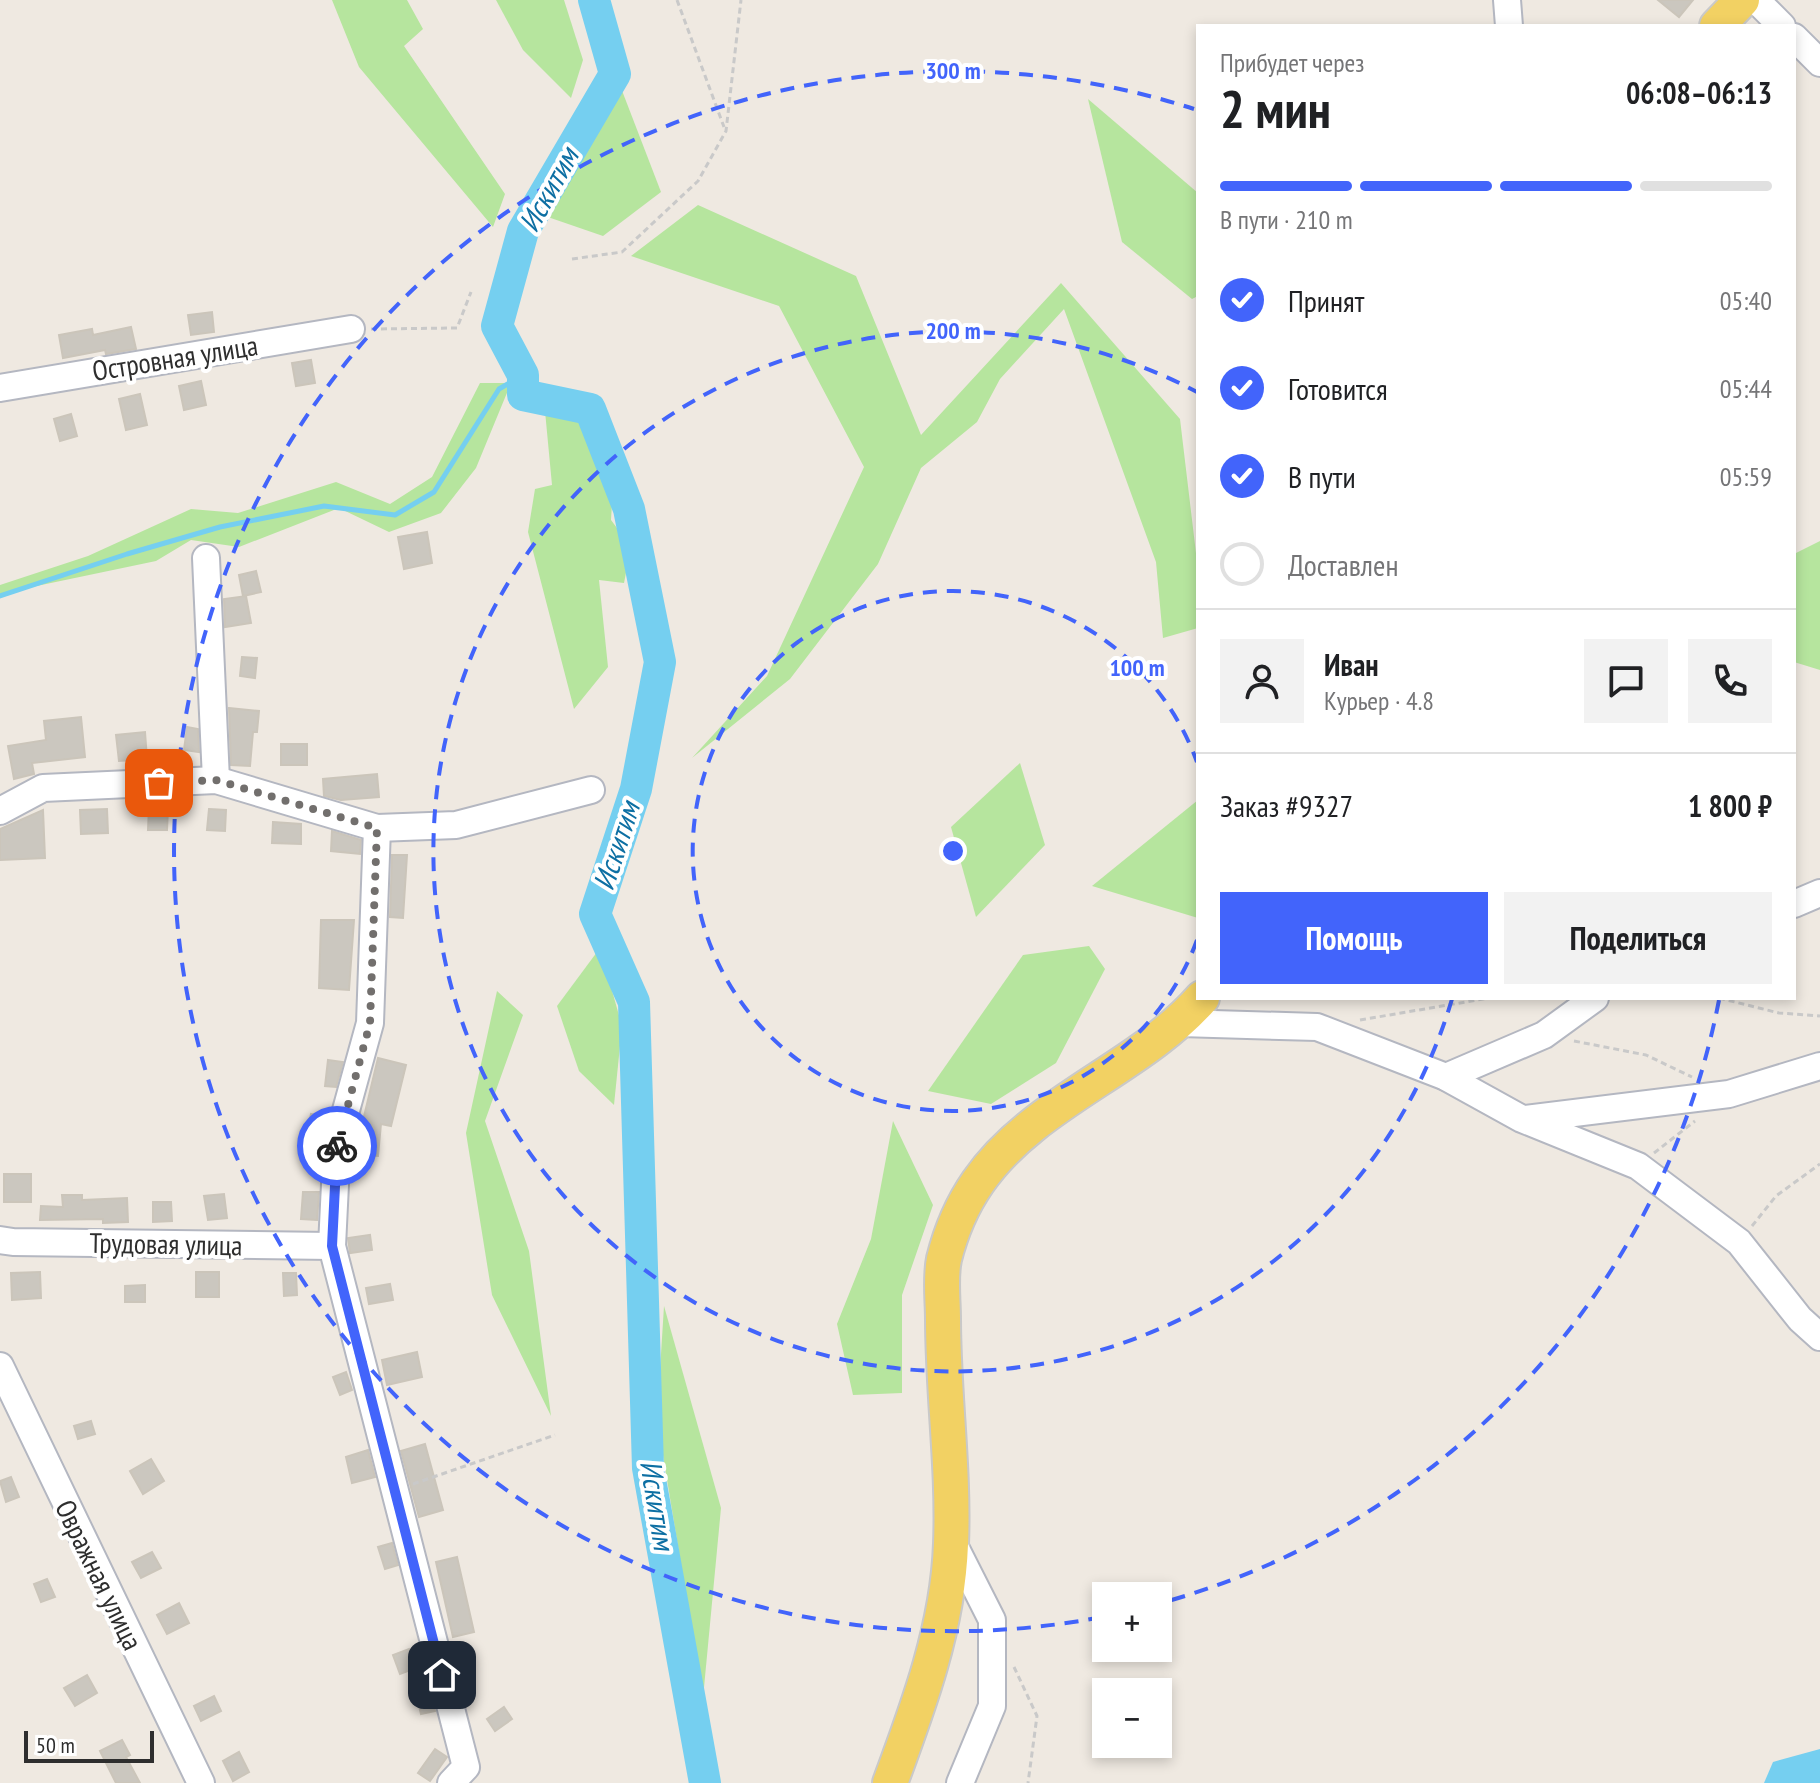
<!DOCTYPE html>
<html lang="ru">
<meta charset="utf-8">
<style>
body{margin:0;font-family:"PT Sans Narrow",sans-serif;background:#f2f2f2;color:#202124;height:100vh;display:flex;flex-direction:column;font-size:30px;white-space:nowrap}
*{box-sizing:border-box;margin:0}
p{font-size:26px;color:#757577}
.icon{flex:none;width:44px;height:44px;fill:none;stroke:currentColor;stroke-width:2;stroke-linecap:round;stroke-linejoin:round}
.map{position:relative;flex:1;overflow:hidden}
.details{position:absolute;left:1196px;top:24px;width:600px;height:976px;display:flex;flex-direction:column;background:#fff;border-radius:0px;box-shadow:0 4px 12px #0003}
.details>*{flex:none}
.tools{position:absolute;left:1092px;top:1582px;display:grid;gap:16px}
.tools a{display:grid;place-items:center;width:80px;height:80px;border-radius:0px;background:#fff;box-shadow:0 4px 12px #0003;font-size:40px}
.scale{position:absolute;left:24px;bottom:20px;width:130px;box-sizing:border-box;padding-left:8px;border:4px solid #2e2e2e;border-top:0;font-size:22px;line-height:28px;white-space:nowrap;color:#2e2e2e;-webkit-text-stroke:6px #fff;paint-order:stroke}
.pin{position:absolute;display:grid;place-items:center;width:68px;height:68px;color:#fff;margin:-34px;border-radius:16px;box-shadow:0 4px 12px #0006}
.courier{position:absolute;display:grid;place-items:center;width:80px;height:80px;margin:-40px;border:6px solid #4264fb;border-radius:50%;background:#fff;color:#222;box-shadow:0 2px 10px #0007}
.headline em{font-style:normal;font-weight:800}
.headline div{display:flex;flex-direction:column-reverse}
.headline{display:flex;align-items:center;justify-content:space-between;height:136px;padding:0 24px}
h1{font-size:52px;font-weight:800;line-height:60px}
.bar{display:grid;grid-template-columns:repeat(4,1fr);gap:12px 8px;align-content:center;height:96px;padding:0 24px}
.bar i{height:10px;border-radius:6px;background:#e0e0e0}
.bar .active{background:#4264fb}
.bar p{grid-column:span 4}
.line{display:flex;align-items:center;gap:20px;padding:0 24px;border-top:2px solid #e0e0e0}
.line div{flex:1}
.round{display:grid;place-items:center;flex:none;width:84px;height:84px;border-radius:0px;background:#f2f2f2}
ol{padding:0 24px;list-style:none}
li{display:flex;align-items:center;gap:24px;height:88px}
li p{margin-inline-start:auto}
li .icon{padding:8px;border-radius:50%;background:#4264fb;color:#fff;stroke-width:4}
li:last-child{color:#757577}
li i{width:44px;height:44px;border:4px solid #e0e0e0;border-radius:50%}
.action{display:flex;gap:16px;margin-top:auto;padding:16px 24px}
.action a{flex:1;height:92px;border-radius:0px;background:#4264fb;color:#fff;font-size:32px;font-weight:800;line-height:92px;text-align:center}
.action a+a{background:#f2f2f2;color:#202124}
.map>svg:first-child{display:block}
.green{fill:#b6e59e}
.water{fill:#75cff0}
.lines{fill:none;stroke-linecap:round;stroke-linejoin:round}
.stream{stroke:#75cff0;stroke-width:5}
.river{stroke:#75cff0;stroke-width:32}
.building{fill:#cbc7bf;stroke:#cbc5ba;stroke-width:2}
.minor-casing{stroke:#b4b7c1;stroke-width:30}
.major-casing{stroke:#c9c9c9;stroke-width:38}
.path{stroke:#c9c9c9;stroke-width:3;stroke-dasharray:6 4;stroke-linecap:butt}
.minor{stroke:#fff;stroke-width:26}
.major{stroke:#f2d163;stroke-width:34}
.done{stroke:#726f6d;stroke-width:8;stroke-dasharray:0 14.4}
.route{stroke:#4264fb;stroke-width:10}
.ring{fill:none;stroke:#4264fb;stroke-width:4;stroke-dasharray:14 10}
.labels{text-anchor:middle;stroke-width:8;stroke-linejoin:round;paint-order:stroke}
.street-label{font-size:28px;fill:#2e2e2e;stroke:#fff}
.water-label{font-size:30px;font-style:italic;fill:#0d6fa3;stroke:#fff}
.centre{fill:#4264fb;stroke:#fff;stroke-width:4}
.ring-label{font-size:24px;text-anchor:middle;font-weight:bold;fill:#4264fb;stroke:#fff;stroke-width:8;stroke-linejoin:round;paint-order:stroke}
</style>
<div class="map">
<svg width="1820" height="1783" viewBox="0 0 1820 1783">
<rect width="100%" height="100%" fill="#efe9e1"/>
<!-- green -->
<g class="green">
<path d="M332 0H407L423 29 404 46 505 194 493 227 359 67Z"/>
<path d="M496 0H564L583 60 571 98 523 50Z"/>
<path d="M621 88 661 192 603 236 542 215Z"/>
<path d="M1088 99 1198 193V296L1192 299 1122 242Z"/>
<path d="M698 205 856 276 921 435 1061 283 1180 419 1198 570V628L1163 638 1156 562 1064 309 1000 379 977 422 921 468 878 564 790 679 692 758 767 676 864 467 779 306 631 256Z"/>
<path d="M480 383H511L476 468 441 513 389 532 339 508 239 547 191 540 156 561 27 588 0 598V585L88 556 191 509 238 513 336 482 390 504 432 477Z"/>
<path d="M545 411 584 421 613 487 611 520 631 547 624 583 599 580 608 667 574 709 528 532 535 489 552 485Z"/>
<path d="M1820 541V670L1794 662V554Z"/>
<path d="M1020 763 1045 845 976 917 951 827Z"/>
<path d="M1198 800V918L1092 886Z"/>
<path d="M1089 946 1105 969 1056 1063 991 1104 928 1091 1023 955Z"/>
<path d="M600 948 622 1026 614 1105 579 1071 557 1006Z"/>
<path d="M497 991 523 1015 485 1121 529 1251 551 1416 492 1295 466 1133Z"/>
<path d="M893 1121 933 1205 902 1295V1393L853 1395 837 1324 871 1239Z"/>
<path d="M664 1306 721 1508 703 1698 657 1419Z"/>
</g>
<!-- water -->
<path class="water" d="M1820 1749V1783H1764L1773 1762Z"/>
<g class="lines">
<!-- stream -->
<path class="stream" d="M0 596 127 554 220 527 324 506 395 515 434 492 499 389 523 375"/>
<!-- river -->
<path class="river" d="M594 0 615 74 523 231 497 326 523 375V395L590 409 629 509 660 662 636 789 595 914 634 1002 648 1468 705 1783"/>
</g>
<!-- building -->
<g class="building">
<path d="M1658 0H1693L1679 17Z"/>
<path d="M212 312 214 332 191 335 188 315Z"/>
<path d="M131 327 136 349 106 354 105 350 63 358 59 335 92 329 93 335Z"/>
<path d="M311 360 315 383 296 386 292 363Z"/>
<path d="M201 381 206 405 184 410 179 386Z"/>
<path d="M140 394 147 425 126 430 119 399Z"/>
<path d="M71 414 77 436 60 441 54 419Z"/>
<path d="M427 532 432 563 404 569 398 537Z"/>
<path d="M256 571 261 592 243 596 239 575Z"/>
<path d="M246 596 251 623 225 627 224 599Z"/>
<path d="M242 657 257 658 255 678 240 676Z"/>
<path d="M229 708 259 711 257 732H253L250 766 231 765Z"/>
<path d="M81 717 85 757 32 763 34 774 14 779 8 746 46 740 44 721Z"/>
<path d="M187 727 198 729 199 752 184 750Z"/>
<path d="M145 732 147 759 119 761 116 735Z"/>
<rect x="281" y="744" width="26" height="21"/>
<path d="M377 774 379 797 341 800 324 796 323 779Z"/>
<path d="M149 807 168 808 167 830H148Z"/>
<path d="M107 809 108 833 81 834 80 810Z"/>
<path d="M209 809 226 810 225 831 207 830Z"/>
<path d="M43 810 45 858 0 860V829Z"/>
<path d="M273 822 301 824V844L272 843Z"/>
<path d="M332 831 361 840 360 854 331 851Z"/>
<path d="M392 855H407L403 918 390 917Z"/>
<path d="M321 920H354L349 990 319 988Z"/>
<path d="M378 1058 406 1065 391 1126 381 1124 378 1156 355 1154Z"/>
<path d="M328 1060 343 1062 336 1087 325 1086Z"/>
<path d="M311 1114 328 1117 321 1141 306 1138Z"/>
<rect x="4" y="1174" width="27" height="28"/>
<path d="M303 1192H319L317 1220 301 1219Z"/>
<path d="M224 1194 227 1218 208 1220 204 1196Z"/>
<path d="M62 1195H82V1200L127 1198 128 1222 103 1223V1219L40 1220 41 1206 63 1207Z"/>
<path d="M153 1202H171L172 1221 153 1222Z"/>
<path d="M370 1235 372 1250 350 1253 348 1238Z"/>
<path d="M40 1272 41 1298 12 1300 11 1273Z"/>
<rect x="196" y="1272" width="23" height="25"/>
<path d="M283 1273H296L297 1295 284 1296Z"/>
<path d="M390 1284 393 1300 369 1304 366 1288Z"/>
<path d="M145 1285V1302H125V1286Z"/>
<path d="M417 1352 422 1377 387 1385 382 1360Z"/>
<path d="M346 1372 352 1390 340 1395 333 1377Z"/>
<path d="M91 1421 95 1434 78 1439 74 1426Z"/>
<path d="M425 1444 443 1510 419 1517 401 1451Z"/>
<path d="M368 1450 375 1477 352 1483 346 1457Z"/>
<path d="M151 1459 164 1481 143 1494 130 1471Z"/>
<path d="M11 1477 19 1497 6 1502 0 1481Z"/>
<path d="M392 1543 398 1565 385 1569 378 1547Z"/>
<path d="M152 1552 161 1568 141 1578 132 1562Z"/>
<path d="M457 1557 474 1632 453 1637 436 1562Z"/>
<path d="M47 1579 55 1597 41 1602 34 1584Z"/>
<path d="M179 1603 189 1623 167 1634 157 1615Z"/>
<path d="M409 1649 416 1668 400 1674 393 1655Z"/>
<path d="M87 1675 97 1693 75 1706 64 1688Z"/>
<path d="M429 1686 435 1711 421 1714 415 1690Z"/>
<path d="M214 1696 221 1711 201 1721 194 1706Z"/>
<path d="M504 1707 512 1719 495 1731 487 1719Z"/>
<path d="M122 1740 130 1755 126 1757 140 1783H116L100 1751Z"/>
<path d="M435 1749 447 1757 430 1781 418 1773Z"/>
<path d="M239 1752 249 1772 233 1781 223 1761Z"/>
</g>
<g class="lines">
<defs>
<g id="minor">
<path d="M1507 0 1509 26"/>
<path d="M1756 0 1782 26"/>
<path d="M1794 37 1820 63"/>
<path d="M0 388 351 329"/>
<path d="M206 558 216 780"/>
<path d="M0 811 43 788 216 780 377 828 370 1023 337 1143 332 1246 466 1767 451 1783"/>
<path d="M377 828 456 825 591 790"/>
<path d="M1794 904 1820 893"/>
<path d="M1180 1023 1317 1027 1446 1077 1522 1119 1638 1166 1739 1242 1800 1319 1820 1337"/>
<path d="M1446 1077 1544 1035 1595 998"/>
<path d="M1525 1119 1729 1094 1820 1066"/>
<path d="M0 1240 13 1242 332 1246"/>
<path d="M0 1366 201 1783"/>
<path d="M952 1541 992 1620V1706L960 1783"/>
</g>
<g id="major">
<path d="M1717 26 1742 0"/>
<path d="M890 1783C919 1705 948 1627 951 1544 954 1469 943 1394 943 1319 943 1300 940 1278 944 1259 951 1231 962 1205 978 1182 1033 1102 1140 1069 1202 998"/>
</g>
</defs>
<!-- minor casing -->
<use href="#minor" class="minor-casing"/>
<!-- major casing -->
<use href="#major" class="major-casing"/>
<!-- path -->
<g class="path">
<path d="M677 0 724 127"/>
<path d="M572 259 622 252 698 181 726 131 741 0"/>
<path d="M371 329 457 328 471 292"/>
<path d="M1719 998 1779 1013 1820 1016"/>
<path d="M1360 1020 1489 998"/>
<path d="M1574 1041 1646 1055 1692 1077"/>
<path d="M1654 1153 1695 1121"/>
<path d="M1752 1226 1776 1196 1820 1164"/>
<path d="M413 1484 555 1435"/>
<path d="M1014 1667 1037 1716 1028 1783"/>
</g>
<!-- minor -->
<use href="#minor" class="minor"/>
<!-- major -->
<use href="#major" class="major"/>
</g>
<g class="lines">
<!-- done -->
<path class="done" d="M159 783 216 780 377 828 370 1023 337 1146"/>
<!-- route -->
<path class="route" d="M337 1146 332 1246 442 1675"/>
</g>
<!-- distance rings -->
<g class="ring">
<path d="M1197 940A260 260 0 1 1 1197 762"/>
<path d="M1452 999A520 520 0 1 1 1197 392"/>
<path d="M1719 1000A780 780 0 0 1 1161 1603M1102 1617A780 780 0 1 1 1194 109"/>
</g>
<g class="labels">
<!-- street labels -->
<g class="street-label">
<text transform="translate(175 358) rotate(-9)" y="10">Островная улица</text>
<text transform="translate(166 1244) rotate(1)" y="10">Трудовая улица</text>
<text transform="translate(99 1575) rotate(64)" y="10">Овражная улица</text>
</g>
<!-- water labels -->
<g class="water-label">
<text transform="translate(549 190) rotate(-61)" y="10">Искитим</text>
<text transform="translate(617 846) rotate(-72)" y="10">Искитим</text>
<text transform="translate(657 1505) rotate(81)" y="10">Искитим</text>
</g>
</g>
<circle cx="953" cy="851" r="12" class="centre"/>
<g class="ring-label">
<text x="953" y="79">300 m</text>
<text x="953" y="339">200 m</text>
<text x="1137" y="676">100 m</text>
</g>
</svg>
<div class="tools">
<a>+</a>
<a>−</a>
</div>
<div class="scale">50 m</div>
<div class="pin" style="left:159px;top:783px;background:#ea580c"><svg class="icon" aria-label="bag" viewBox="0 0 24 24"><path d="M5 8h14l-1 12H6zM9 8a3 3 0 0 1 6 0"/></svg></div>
<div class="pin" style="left:442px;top:1675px;background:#1f2937"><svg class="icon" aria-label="home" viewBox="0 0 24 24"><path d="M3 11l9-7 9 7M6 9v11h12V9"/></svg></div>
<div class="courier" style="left:337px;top:1146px"><svg class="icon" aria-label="bike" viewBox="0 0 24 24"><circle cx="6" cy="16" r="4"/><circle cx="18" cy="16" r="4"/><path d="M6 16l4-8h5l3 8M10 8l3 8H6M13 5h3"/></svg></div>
<section class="details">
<div class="headline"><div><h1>2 мин</h1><p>Прибудет через</p></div><em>06:08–06:13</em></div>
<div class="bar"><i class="active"></i><i class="active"></i><i class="active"></i><i></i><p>В пути · 210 m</p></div>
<ol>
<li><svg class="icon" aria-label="check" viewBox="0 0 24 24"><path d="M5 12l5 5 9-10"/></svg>Принят<p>05:40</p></li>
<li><svg class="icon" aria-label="check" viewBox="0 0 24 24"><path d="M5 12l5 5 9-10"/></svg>Готовится<p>05:44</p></li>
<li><svg class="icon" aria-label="check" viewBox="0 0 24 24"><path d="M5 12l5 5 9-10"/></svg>В пути<p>05:59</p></li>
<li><i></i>Доставлен</li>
</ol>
<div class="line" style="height:144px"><a class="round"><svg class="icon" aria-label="person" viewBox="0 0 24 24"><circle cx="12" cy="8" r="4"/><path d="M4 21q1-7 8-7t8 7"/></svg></a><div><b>Иван</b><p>Курьер · 4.8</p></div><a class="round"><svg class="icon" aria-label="chat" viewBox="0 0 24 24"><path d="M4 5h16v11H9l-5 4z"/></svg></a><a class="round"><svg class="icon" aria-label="phone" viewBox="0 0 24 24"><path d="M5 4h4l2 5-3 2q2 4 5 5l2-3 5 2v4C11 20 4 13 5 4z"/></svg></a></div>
<div class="line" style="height:104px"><div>Заказ #9327</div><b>1 800 ₽</b></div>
<div class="action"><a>Помощь</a><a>Поделиться</a></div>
</section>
</div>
